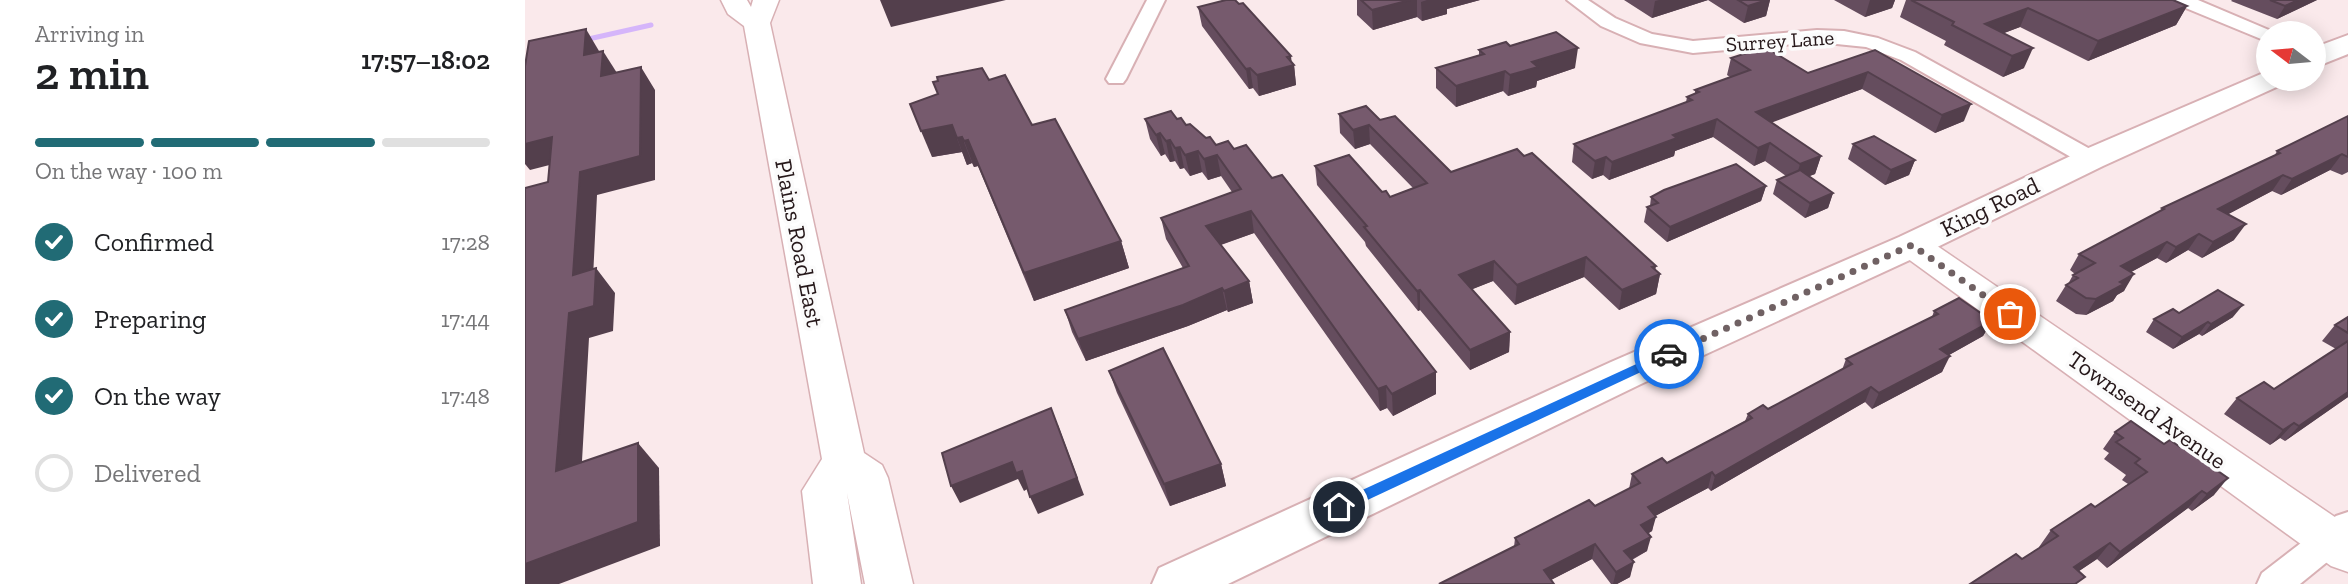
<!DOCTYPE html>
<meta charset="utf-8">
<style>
body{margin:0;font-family:"Zilla Slab",serif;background:#f2f2f2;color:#202124;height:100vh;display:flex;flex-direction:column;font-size:26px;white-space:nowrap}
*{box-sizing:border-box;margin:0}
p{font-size:23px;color:#757577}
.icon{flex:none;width:38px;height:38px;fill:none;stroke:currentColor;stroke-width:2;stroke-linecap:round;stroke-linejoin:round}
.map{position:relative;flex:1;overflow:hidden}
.side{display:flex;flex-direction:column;background:#fff;width:525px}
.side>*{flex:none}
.needle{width:46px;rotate:286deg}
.fabs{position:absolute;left:1731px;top:21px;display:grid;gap:14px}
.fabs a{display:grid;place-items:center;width:70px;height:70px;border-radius:50%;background:#fff;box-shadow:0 4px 18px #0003;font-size:35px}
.pin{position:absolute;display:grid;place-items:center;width:60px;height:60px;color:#fff;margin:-30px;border:4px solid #fff;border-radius:50%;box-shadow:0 2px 7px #0007}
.courier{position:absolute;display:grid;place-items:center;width:70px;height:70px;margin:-35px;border:5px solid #1a73e8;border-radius:50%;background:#fff;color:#222;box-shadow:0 2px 9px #0007}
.overview em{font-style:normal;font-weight:600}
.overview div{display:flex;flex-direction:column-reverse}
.overview{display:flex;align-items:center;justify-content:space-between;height:119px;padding:0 35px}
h1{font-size:46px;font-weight:600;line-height:52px}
.bar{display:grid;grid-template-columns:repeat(4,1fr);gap:10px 7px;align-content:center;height:84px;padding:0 35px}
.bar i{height:9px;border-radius:5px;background:#e0e0e0}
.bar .active{background:#216b75}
.bar p{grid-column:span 4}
ol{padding:0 35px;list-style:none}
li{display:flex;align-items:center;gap:21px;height:77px}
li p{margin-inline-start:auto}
li .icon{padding:7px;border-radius:50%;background:#216b75;color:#fff;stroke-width:4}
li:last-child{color:#757577}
li i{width:38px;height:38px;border:4px solid #e0e0e0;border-radius:50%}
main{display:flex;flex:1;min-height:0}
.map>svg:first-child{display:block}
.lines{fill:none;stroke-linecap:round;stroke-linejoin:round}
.stream{stroke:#d5b5fa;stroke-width:5}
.street-casing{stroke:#d8b0b4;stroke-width:4}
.secondary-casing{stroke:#d8b0b4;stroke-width:3}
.primary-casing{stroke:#d8b0b4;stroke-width:4}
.street{fill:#fff;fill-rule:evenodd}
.secondary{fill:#fff;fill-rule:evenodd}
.primary{fill:#fff;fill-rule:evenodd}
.wall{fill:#654d5e}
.shaded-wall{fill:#533f4c}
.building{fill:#765a6d;stroke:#533f4c;stroke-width:2}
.route{fill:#1a73e8}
.done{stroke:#706163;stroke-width:7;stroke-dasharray:0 12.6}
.labels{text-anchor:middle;stroke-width:7;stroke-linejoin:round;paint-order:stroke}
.far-street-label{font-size:21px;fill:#26181a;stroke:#fbfbfb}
.street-label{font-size:24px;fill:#26181a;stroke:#fbfbfb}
</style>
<main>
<section class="side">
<div class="overview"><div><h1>2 min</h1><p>Arriving in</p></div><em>17:57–18:02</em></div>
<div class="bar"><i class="active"></i><i class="active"></i><i class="active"></i><i></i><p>On the way · 100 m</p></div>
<ol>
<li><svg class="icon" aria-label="check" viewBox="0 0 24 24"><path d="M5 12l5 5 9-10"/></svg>Confirmed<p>17:28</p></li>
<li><svg class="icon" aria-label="check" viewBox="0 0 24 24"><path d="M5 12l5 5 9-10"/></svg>Preparing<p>17:44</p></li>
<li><svg class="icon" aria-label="check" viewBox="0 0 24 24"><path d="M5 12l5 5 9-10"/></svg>On the way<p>17:48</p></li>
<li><i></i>Delivered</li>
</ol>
</section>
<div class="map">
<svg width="1823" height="584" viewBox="0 0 1823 584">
<rect width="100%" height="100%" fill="#fae9eb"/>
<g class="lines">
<!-- stream -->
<path class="stream" d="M59 40 126 25"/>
<defs>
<g id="street">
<path d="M622 0H640L601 79 598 83H584L581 79Z"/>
<path d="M1042 0H1063L1090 18 1127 34 1168 41 1292 30 1319 31 1353 38 1390 52 1574 154 1577 159 1574 164H1558L1376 60 1341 47 1292 42 1168 53 1115 43 1076 26Z"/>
<path d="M1648 0H1673L1751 33H1743V41L1736 39 1651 4Z"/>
<path d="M1823 512V545L1775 584H1732L1737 573 1811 516Z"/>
</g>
<g id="secondary">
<path d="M196 0H222L226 7 228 0H254L245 23 339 453 357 465 363 478 388 584H340L322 493 336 584H288L277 491 297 459 219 26 203 14Z"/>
<path d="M1387 234 1399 237 1823 526V572L1806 566 1375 253 1370 245 1375 237Z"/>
</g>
<g id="primary">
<path d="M1823 35V54L1788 68V48Z"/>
<path d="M1743 71V79H1760L1756 85 1578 166 1400 253 1116 384 703 584H627L634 568 1086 362 1374 237 1554 152Z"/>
</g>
</defs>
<!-- street casing -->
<use href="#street" class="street-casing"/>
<!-- secondary casing -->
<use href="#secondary" class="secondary-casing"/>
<!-- primary casing -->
<use href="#primary" class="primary-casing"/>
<!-- street -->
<use href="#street" class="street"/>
<!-- secondary -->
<use href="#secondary" class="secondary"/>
<!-- primary -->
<use href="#primary" class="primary"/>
</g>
<!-- wall -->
<g class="wall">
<path d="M832 0H955L922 9V14L897 21 892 17 848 30 832 15Z"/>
<path d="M1099 0H1245L1241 16 1219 23 1183 0 1127 18Z"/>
<path d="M1309 0H1370L1367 8 1340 17Z"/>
<path d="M1381 0H1648L1662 6 1651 25 1563 61 1495 27 1479 33 1499 68 1478 77 1419 45 1421 41 1375 17Z"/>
<path d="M1707 0H1792L1752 19 1706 1Z"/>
<path d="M673 7 767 62 769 65 771 85 734 96 728 88 724 89 677 26Z"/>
<path d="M985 46 1050 68 1012 81 1011 87 983 96 978 91 931 107 911 88V68L954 55V50Z"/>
<path d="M1350 50 1439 121 1410 133 1337 89 1246 122 1296 156 1290 174 1284 176 1308 193 1303 208 1280 218 1248 194 1252 180 1261 176 1240 161 1229 166 1188 137 1150 151 1149 156 1084 180 1078 175 1067 179 1047 162 1049 144 1161 102 1162 97 1170 94V90L1205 77 1202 75 1206 58 1283 73Z"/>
<path d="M464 80 507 125 596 241 604 268 509 301 453 166 449 167 447 163 442 165 437 152 407 157Z"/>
<path d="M814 114 855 120 926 172 1130 270 1135 274 1131 294 1094 310 1059 277 990 305 968 281 947 289 985 332 984 352 945 370 895 310 893 311 841 246 840 242 792 185 790 166 865 197 888 188 845 144 830 149 815 133Z"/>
<path d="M1823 116V172L1817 175 1805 170 1756 195 1747 191 1703 214 1709 240 1677 258 1663 250 1641 263 1632 258 1606 272 1599 291 1592 295 1588 301 1561 315 1551 314 1531 301 1541 285 1543 284 1548 275 1550 274 1545 270 1554 254 1635 211 1637 208 1750 155 1752 151Z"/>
<path d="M620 119H652L691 145 709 149 911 394 868 416 862 408 855 411 729 233 696 245 724 281 728 303 703 312 702 310 663 326 561 361 547 332 540 310 658 268 641 239 636 218 707 192 696 176 683 180 677 172 665 176 659 168 655 169 650 161 645 162 640 154 636 156 625 139Z"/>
<path d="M1328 144 1390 160 1384 175 1360 185 1323 159Z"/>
<path d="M1241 186 1236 201 1142 242 1119 222 1122 207 1125 206 1126 197Z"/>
<path d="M1409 311 1467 321 1458 336 1424 355 1417 372 1347 409 1340 402 1186 491 1183 488 1130 516 1127 531 1124 533 1122 551 1107 560 1105 577 1092 584H1086L1067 559 1026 580 989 547 990 538 1070 506 1104 489 1107 474 1142 463 1220 421 1223 414 1243 409 1317 370 1321 359 1407 317Z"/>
<path d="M1654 313 1708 317 1677 336 1674 334 1648 349 1621 332 1629 319Z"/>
<path d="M1823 317V397L1760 441 1755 438 1745 445 1699 414 1712 398 1749 389 1811 349 1797 341 1810 325Z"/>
<path d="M584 371 696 464 701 486 645 506 592 393Z"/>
<path d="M1590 432 1655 447 1694 471 1689 495 1667 511 1663 508 1582 568 1572 559 1554 571 1497 559 1515 548 1514 547 1526 530 1570 507 1603 484 1597 480 1601 475 1579 459 1584 453 1578 449Z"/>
</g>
<!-- shaded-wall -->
<g class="shaded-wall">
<path d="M355 0H481L366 27Z"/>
<path d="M885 0H892V17L848 30 847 10Z"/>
<path d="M902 0H955L922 9V14L897 21 896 2Z"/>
<path d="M1134 0H1183L1127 18 1130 1Z"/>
<path d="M1242 0H1245L1241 16 1219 23 1223 6Z"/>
<path d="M1345 0H1370L1367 8 1340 17Z"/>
<path d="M1773 0H1792L1752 19 1760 6Z"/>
<path d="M1662 6 1651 25 1563 61 1573 41Z"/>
<path d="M1503 8 1495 27 1458 41 1460 24Z"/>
<path d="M61 29 74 51 73 77 59 55Z"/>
<path d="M1053 48 1050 68 1012 81 1011 87 983 96 985 75 1007 62Z"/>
<path d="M1508 48 1499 68 1478 77 1487 56Z"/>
<path d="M78 51 92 73 76 76Z"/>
<path d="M766 56 767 65H769L771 85 734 96 732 75Z"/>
<path d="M116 67 130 90V180L72 195 67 299 48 275 55 172Z"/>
<path d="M725 68 728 88 724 89 721 69Z"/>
<path d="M980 71 978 91 931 107V86Z"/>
<path d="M1343 72 1337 89 1227 130 1231 112Z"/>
<path d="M1446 104 1439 121 1410 133 1417 115Z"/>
<path d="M1192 119 1188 137 1150 151 1149 156 1084 180 1087 162 1148 135Z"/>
<path d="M427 125 437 152 407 157 396 131Z"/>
<path d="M844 125 845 144 830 149 828 130Z"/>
<path d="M635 133 640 154 636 156 631 135Z"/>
<path d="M27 137 44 160 5 170 0 164V144Z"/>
<path d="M437 137 447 163 442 165 432 138Z"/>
<path d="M443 140 453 166 449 167 439 141Z"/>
<path d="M645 140 650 161 645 162 641 141Z"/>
<path d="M1245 143 1240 161 1229 166 1233 148Z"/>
<path d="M655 147 659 168 655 169 650 148Z"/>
<path d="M673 151 677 172 665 176 660 155Z"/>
<path d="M1817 154 1805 170 1756 195 1767 179Z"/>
<path d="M692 155 696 176 683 180 679 159Z"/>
<path d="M1296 156 1290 174 1270 182 1275 164Z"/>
<path d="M1081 157 1078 175 1067 179 1070 161Z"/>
<path d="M1390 160 1384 175 1360 185 1366 170Z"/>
<path d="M1758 175 1747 191 1683 225 1693 209Z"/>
<path d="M1241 186 1236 201 1142 242 1145 227Z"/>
<path d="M1308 193 1303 208 1280 218 1285 203Z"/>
<path d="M726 211 729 233 686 248 681 226Z"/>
<path d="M1721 224 1709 240 1677 258 1688 242Z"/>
<path d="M1674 234 1663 250 1641 263 1651 247Z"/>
<path d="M596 241 604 268 509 301 499 273Z"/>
<path d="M1642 242 1632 258 1586 283 1596 266Z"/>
<path d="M1061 257 1059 277 990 305 992 285Z"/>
<path d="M969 261 968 281 933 295 934 275Z"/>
<path d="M1131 266 1129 277 1135 274 1131 294 1094 310 1097 290 1127 267Z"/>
<path d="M71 268 90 293 88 331 64 338 55 496 31 471 44 313Z"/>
<path d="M1609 274 1599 291 1592 295 1588 301 1561 315 1571 299 1595 282Z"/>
<path d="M724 281 728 303 703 312 699 291Z"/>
<path d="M697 288 702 310 663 326 561 361 553 339Z"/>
<path d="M895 290V310L893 311 892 291Z"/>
<path d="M1718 305 1708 317 1677 336 1686 324Z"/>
<path d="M1467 321 1458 336 1408 364 1415 349Z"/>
<path d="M1683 322 1674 334 1648 349 1657 337Z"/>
<path d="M985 332 984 352 945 370V350Z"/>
<path d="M1425 356 1417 372 1347 409 1354 393Z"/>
<path d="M911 372V394L868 416 867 394Z"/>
<path d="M861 386 862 408 855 411 853 389Z"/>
<path d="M1346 387 1340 402 1186 491 1190 476Z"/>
<path d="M1823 392V397L1760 441 1774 426Z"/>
<path d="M1769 423 1755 438 1745 445 1758 430Z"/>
<path d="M533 425 559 495 513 514 505 497Z"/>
<path d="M113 443 134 468 135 546 34 584H0V564Z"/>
<path d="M487 462 497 471 504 488 499 491 493 479 435 503 426 486Z"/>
<path d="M696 464 701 486 645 506 639 484Z"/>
<path d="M1187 472 1183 488 1119 522 1123 507Z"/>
<path d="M1703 478 1689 495 1667 511 1682 494Z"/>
<path d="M1677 491 1663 508 1582 568 1595 552Z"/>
<path d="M1131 517 1127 531 1112 539 1116 525Z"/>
<path d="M1126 537 1122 551 1096 565 1099 551Z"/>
<path d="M1585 543 1572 559 1536 583 1549 567Z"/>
<path d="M1070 544 1067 559 1018 584 1019 570Z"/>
<path d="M1109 562 1105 577 1092 584H1088L1091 572Z"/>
</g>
<!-- building -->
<g class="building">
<path d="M701 0H710L714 4 718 3 766 56 762 57 769 65 732 75 725 68 721 69 673 7Z"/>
<path d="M836 0H885L847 10Z"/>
<path d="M1213 0H1242L1223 6Z"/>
<path d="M1386 0H1648L1662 6 1573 41 1503 8 1460 24 1508 48 1487 56 1427 25 1429 22Z"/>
<path d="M1745 0H1773L1760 6Z"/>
<path d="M61 29 59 55 78 51 76 76 116 67 115 156 55 172 48 275 71 268 69 306 44 313 31 471 113 443V522L0 564V188L23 182 27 137 0 144V66L4 41Z"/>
<path d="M1031 32 1053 48 1007 62 1013 67 985 75 980 71 931 86 911 68 959 54 954 50 981 42 985 46Z"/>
<path d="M1240 47 1283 73 1350 50 1446 104 1417 115 1343 72 1231 112 1296 156 1275 164 1245 143 1233 148 1192 119 1148 135 1152 138 1087 162 1081 157 1070 161 1049 144 1167 100 1162 97 1174 92 1170 90 1225 70 1206 58Z"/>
<path d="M457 68 464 80 480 75 507 125 530 119 596 241 499 273 443 140 439 141 437 137 432 138 427 125 396 131 385 104 413 94 408 82 413 81 412 77Z"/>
<path d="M841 106 855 120 870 116 926 172 992 149 999 156 1007 153 1131 266 1127 267 1135 274 1097 290 1061 257 992 285 969 261 934 275 985 332 945 350 895 290 892 291 839 227 842 226 790 166 824 155 857 192 861 191 865 197 902 183 844 125 828 130 814 114Z"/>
<path d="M646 111 652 119 656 118 661 125 665 124 681 138 685 137 691 145 703 141 709 149 721 145 747 178 757 175 911 372 867 394 861 386 853 389 726 211 681 226 724 281 699 291 697 288 658 305 553 339 540 310 664 266 636 218 716 189 692 155 679 159 673 151 660 155 655 147 650 148 645 140 641 141 635 133 631 135 620 119Z"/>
<path d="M1823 116V157L1817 154 1767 179 1758 175 1693 209 1721 224 1688 242 1674 234 1651 247 1642 242 1596 266 1609 274 1595 282 1599 284 1571 299 1561 298 1541 285 1553 278 1548 275 1570 263 1554 254 1639 209 1637 208 1755 153 1752 151Z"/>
<path d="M1349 136 1390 160 1366 170 1328 144Z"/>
<path d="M1211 164 1241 186 1145 227 1122 207 1133 203 1126 197 1139 190Z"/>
<path d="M1275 170 1308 193 1285 203 1252 180Z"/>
<path d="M1693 290 1718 305 1686 324 1683 322 1657 337 1629 319 1648 309 1654 313Z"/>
<path d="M1434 298 1467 321 1415 349 1425 356 1354 393 1346 387 1190 476 1187 472 1123 507 1131 517 1116 525 1126 537 1099 551 1109 562 1091 572 1070 544 1019 570 1029 584H914L994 544 990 538 1064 500 1070 506 1115 483 1107 474 1137 458 1142 463 1199 433 1227 418 1223 414 1238 405 1243 409 1327 364 1321 359 1413 314 1409 311Z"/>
<path d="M1823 317V333L1810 325Z"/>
<path d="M1823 341V392L1774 426 1769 423 1758 430 1712 398 1739 382 1749 389Z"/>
<path d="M638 348 696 464 639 484 584 371Z"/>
<path d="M526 408 552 478 505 497 497 471 491 473 487 462 426 486 417 453Z"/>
<path d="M1606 421 1639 444 1645 440 1655 447 1659 444 1695 469 1693 471 1703 478 1682 494 1677 491 1595 552 1585 543 1549 567 1560 577 1550 584H1445L1491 554 1497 559 1533 536 1526 530 1566 504 1570 507 1622 472 1610 463 1615 459 1591 442 1598 438 1590 432Z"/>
</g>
<!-- route -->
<path class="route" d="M1144 349 1150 354 1148 357 819 511H809L807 507 809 503Z"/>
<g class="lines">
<!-- done -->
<path class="done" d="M1144 354 1387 245 1485 314"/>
</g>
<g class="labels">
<!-- far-street labels -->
<g class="far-street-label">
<text transform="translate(1255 41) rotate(-4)" y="7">Surrey Lane</text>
</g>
<!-- street labels -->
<g class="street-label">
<text transform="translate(1465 207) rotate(-26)" y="8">King Road</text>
<text transform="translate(274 243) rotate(79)" y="8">Plains Road East</text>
<text transform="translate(1622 410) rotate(35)" y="8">Townsend Avenue</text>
</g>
</g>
</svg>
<div class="fabs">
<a><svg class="needle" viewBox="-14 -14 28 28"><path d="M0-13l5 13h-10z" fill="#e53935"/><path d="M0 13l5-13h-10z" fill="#757577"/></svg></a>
</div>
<div class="pin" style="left:1485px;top:314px;background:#ea580c"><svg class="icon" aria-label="bag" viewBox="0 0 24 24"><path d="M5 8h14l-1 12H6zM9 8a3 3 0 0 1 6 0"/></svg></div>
<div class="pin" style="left:814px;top:507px;background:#1f2937"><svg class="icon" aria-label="home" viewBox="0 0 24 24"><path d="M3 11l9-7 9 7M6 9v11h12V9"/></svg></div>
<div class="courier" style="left:1144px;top:354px"><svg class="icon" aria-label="car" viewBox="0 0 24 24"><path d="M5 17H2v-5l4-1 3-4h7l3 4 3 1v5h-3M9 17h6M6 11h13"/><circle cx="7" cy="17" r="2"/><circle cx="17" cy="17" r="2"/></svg></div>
</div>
</main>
